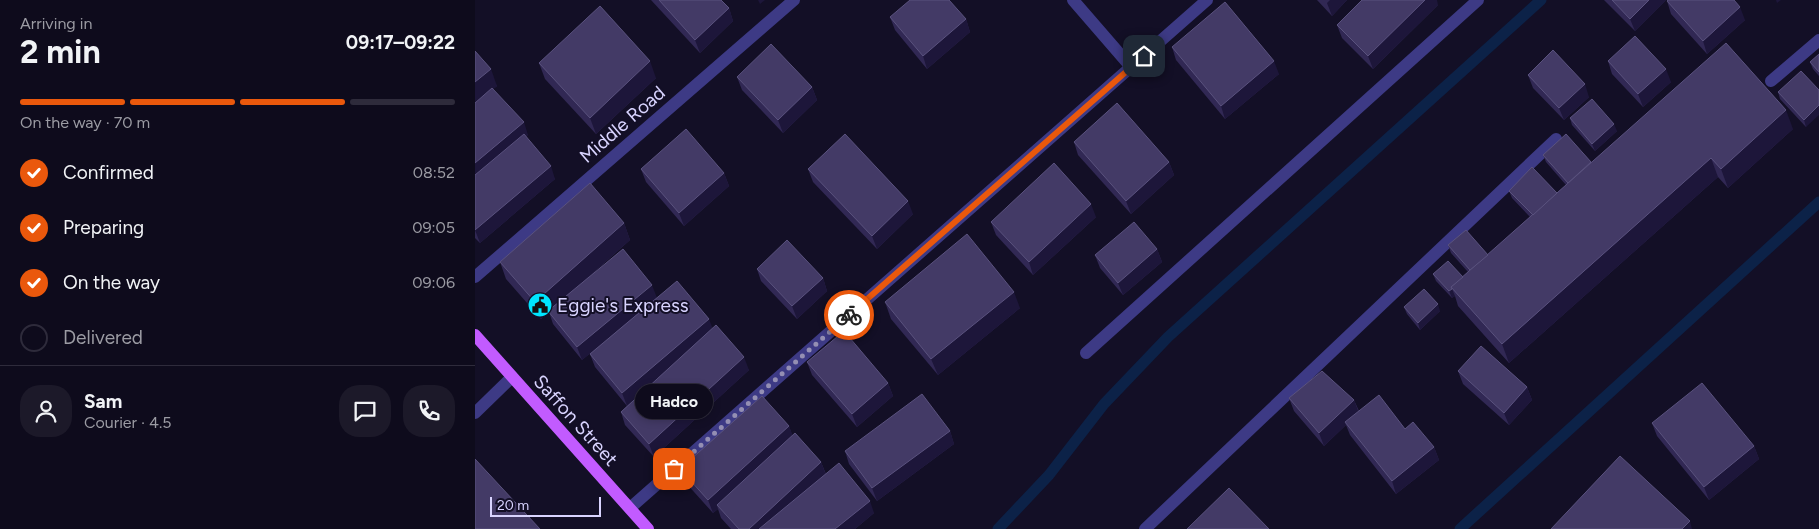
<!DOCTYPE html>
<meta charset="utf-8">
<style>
body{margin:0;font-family:Figtree,sans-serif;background:#1c1929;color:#f1f3f6;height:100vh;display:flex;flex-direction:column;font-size:19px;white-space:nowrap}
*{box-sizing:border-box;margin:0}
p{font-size:16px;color:#9b9ba3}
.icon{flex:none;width:28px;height:28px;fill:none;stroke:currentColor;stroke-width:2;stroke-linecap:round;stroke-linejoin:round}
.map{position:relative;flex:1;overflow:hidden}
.details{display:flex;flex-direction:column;background:#0e0b1c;width:475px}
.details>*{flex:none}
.scale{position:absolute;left:15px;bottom:12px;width:111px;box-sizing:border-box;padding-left:5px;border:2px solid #d9d4ff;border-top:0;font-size:14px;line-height:18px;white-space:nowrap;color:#d9d4ff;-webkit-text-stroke:4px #130f26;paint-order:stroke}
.pin{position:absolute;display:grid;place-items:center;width:42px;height:42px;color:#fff;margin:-21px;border-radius:10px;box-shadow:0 2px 8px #0006}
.courier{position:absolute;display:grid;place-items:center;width:50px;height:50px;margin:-25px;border:4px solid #ea580c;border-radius:50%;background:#fff;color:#222;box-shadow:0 1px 6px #0007}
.bubble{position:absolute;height:35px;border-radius:18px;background:#0e0b1c;box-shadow:0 2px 8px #0003,0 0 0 1px #2e2b3b;font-size:16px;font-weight:700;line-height:35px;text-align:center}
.summary em{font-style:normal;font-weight:700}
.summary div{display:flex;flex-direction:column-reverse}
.summary{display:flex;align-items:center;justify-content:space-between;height:85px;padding:0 20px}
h1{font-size:32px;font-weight:700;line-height:38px}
.bar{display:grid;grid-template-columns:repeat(4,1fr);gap:8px 5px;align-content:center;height:60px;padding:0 20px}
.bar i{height:6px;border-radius:4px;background:#2e2b3b}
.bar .active{background:#ea580c}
.bar p{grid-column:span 4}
.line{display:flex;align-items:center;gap:12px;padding:0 20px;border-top:1px solid #2e2b3b}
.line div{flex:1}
.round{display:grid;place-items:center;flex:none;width:52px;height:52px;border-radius:20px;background:#1c1929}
ol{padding:0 20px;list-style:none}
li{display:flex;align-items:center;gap:15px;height:55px}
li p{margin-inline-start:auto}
li .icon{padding:5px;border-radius:50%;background:#ea580c;color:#fff;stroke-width:4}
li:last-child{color:#9b9ba3}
li i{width:28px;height:28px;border:2px solid #2e2b3b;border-radius:50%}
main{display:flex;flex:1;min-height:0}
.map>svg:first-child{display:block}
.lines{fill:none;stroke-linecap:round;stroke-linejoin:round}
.stream{stroke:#0c2248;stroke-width:11}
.minor{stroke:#3d3a85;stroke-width:12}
.major{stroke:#c25bff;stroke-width:12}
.wall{fill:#312854}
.shaded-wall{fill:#1d163a}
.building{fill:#433a66;stroke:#5a527e}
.done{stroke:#948fb3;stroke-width:5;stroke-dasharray:0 9}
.route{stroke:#ea580c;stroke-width:6}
.labels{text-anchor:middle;stroke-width:4;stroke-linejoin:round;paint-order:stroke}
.street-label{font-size:19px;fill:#d9d4ff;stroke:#130f26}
.poi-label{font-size:19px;fill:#d9d4ff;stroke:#130f26;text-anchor:start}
</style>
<main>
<section class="details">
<div class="summary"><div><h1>2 min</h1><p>Arriving in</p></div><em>09:17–09:22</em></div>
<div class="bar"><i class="active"></i><i class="active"></i><i class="active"></i><i></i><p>On the way · 70 m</p></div>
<ol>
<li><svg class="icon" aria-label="check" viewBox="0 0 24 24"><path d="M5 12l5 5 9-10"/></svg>Confirmed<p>08:52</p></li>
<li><svg class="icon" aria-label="check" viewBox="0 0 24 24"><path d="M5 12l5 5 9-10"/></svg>Preparing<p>09:05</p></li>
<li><svg class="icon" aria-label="check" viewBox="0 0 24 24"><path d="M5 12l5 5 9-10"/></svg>On the way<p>09:06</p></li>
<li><i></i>Delivered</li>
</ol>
<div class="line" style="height:90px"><a class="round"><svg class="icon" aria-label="person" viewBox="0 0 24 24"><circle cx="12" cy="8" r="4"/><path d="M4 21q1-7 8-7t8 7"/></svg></a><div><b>Sam</b><p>Courier · 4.5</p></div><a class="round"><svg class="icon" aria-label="chat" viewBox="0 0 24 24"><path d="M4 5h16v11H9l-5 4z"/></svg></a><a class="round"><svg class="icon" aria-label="phone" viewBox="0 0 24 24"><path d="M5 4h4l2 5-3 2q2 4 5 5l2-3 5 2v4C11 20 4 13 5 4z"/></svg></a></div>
</section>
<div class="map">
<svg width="1344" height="529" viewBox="0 0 1344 529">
<rect width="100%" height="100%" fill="#130f26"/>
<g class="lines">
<!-- stream -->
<g class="stream">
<path d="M523 529 574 475 629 404 693 337 1066 0"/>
<path d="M985 529 1344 202"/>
</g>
<!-- minor -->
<g class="minor">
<path d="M598 0 656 67"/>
<path d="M1296 81 1344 40"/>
<path d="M0 277 319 0"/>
<path d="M611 353 1003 0"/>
<path d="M0 413 37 377"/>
<path d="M155 508 732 0"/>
<path d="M670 529 1081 139"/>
</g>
<!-- major -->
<path class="major" d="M0 335 173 529"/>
</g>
<!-- wall -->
<g class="wall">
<path d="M176 0H246L254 8 258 21 225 53Z"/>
<path d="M842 0H872L857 16Z"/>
<path d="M1129 0H1191L1160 31Z"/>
<path d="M1192 1 1270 20 1232 54 1196 14Z"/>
<path d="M963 5 898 69 867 38 862 25Z"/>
<path d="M415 17 491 19 495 32 452 69 420 30Z"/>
<path d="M697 47 804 74 750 119 701 60Z"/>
<path d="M0 51 22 86 18 89 53 135 51 136 80 179 5 243 0 238Z"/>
<path d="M1344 54V76L1338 69 1335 62Z"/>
<path d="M1133 61 1196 82 1168 107 1137 74Z"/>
<path d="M64 63 181 78 121 134 70 79Z"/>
<path d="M1053 75 1114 97 1089 120 1058 88Z"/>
<path d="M262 77 337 87 342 100 308 133 267 90Z"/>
<path d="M1344 90 1331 127 1305 99 1303 92Z"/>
<path d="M1095 118 1142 131 1120 151 1097 125Z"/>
<path d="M1318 129 1253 188 1243 177 1034 363 983 306 980 296 977 298 961 281 958 274 988 277 993 272 976 253 973 245 1013 255 1055 217 1037 198 1034 191 1082 193 1091 185 1071 162 1068 155 1116 162Z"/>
<path d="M599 142 694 162 699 175 656 214 603 155Z"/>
<path d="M166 169 249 173 254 186 209 226 171 182Z"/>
<path d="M333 169 438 214 402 249 338 182Z"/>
<path d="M621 217 558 275 521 235 516 222Z"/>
<path d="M149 223 155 240 97 292 182 298 238 328 274 370 179 457 150 425 146 412 163 396 152 406 120 367 115 354 166 311 107 360 78 324 74 312 66 319 31 279 25 262Z"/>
<path d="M682 249 687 262 648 295 625 268 620 255Z"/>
<path d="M282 269 348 278 352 291 322 319 286 281Z"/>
<path d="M410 302 545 308 463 375 416 319Z"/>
<path d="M929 307 965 311 945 330 932 314Z"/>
<path d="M332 362 413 383 418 396 382 427 337 375Z"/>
<path d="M983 371 1052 387 1057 400 1034 425 988 384Z"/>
<path d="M814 398 879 400 884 411 930 429 959 447 964 460 921 494 875 435 871 425 849 446 819 411Z"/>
<path d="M1177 423 1279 446 1284 459 1234 500 1182 436Z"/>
<path d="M314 426 317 435 346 462 351 474 399 513 380 529H256L246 518 243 509 238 513 210 482 205 469Z"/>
<path d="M475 431 479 444 402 501 374 464 370 451Z"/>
</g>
<!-- shaded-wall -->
<g class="shaded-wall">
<path d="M283 0H290L285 4Z"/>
<path d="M855 0H872L857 16 852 3Z"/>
<path d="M950 0H962L963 5 898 69 893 56Z"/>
<path d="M1174 0H1191L1160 31 1155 19Z"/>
<path d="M1301 0H1306L1302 3Z"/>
<path d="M1265 7 1270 20 1232 54 1228 41Z"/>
<path d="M254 8 258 21 225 53 220 40Z"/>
<path d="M491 19 495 32 452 69 448 56Z"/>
<path d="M175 61 181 78 121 134 115 118Z"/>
<path d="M799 61 804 74 750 119 746 106Z"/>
<path d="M16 69 22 86 0 105V82Z"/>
<path d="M1191 69 1196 82 1168 107 1163 94Z"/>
<path d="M1110 84 1114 97 1089 120 1084 108Z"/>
<path d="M337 87 342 100 308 133 303 120Z"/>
<path d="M1344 105V115L1331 127 1329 120Z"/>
<path d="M1311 110 1318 129 1253 188 1246 169Z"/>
<path d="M49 122 53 135 0 180V163Z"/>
<path d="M1139 124 1142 131 1120 151 1117 144Z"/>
<path d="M1236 158 1243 177 1034 363 1027 344Z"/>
<path d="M694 162 699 175 656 214 651 201Z"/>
<path d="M76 166 80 179 5 243 0 230Z"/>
<path d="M249 173 254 186 209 226 204 213Z"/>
<path d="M433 201 438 214 402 249 397 236Z"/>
<path d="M616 204 621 217 558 275 554 262Z"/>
<path d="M149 223 155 240 66 319 60 302Z"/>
<path d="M682 249 687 262 648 295 643 283Z"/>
<path d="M348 278 352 291 322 319 317 306Z"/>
<path d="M177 285 182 298 107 360 102 347Z"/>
<path d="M977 289 980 296 977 298 974 291Z"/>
<path d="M539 292 545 308 463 375 456 359Z"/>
<path d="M963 304 965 311 945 330 943 323Z"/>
<path d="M234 319 239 332 152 406 147 393Z"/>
<path d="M269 357 274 370 179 457 174 444Z"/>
<path d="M413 383 418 396 382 427 377 414Z"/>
<path d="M1052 387 1057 400 1034 425 1029 413Z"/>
<path d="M879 400 884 413 870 422 871 425 849 446 844 433Z"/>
<path d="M314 426 319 439 242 505 243 509 238 513 233 500Z"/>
<path d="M475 431 479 444 402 501 397 488Z"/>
<path d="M1279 446 1284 459 1234 500 1229 487Z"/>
<path d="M959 447 964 460 921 494 917 481Z"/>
<path d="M346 462 351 475 293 529H274Z"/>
<path d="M395 501 399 513 380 529H360Z"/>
<path d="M1215 521 1217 529H1207Z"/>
</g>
<!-- building -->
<g class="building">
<path d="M184 0H246L254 8 220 40Z"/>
<path d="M435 0H474L491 19 448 56 415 17Z"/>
<path d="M887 0H950L893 56 862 25Z"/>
<path d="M1137 0H1174L1155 19Z"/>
<path d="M1193 0H1259L1265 7 1228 41 1192 1Z"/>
<path d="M750 2 799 61 746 106 697 47Z"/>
<path d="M125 6 175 61 115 118 64 63Z"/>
<path d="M1160 36 1191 69 1163 94 1133 61Z"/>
<path d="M1251 43 1311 110 1246 169 1236 158 1027 344 976 287Z"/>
<path d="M296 44 337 87 303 120 262 77Z"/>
<path d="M1078 50 1110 84 1084 108 1053 75Z"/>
<path d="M0 51 16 69 0 82Z"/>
<path d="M1344 54V72L1335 62Z"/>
<path d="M1326 71 1344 90V105L1329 120 1303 92Z"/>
<path d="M17 88 49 122 0 163V103Z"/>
<path d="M1117 99 1139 124 1117 144 1095 118Z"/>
<path d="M642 103 694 162 651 201 599 142Z"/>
<path d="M211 129 249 173 204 213 166 169Z"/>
<path d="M49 134 76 166 0 230V175Z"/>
<path d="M370 134 433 201 397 236 333 169Z"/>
<path d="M1091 134 1116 162 1093 183 1068 155Z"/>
<path d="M579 163 616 204 554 262 516 222Z"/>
<path d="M1057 167 1082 193 1058 215 1034 191Z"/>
<path d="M115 183 149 223 60 302 25 262Z"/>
<path d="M659 222 682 249 643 283 620 255Z"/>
<path d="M991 230 1013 255 995 270 973 245Z"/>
<path d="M492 234 539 292 456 359 410 302Z"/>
<path d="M312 240 348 278 317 306 282 269Z"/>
<path d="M148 249 177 285 102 347 73 311Z"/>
<path d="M973 261 988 277 976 287 977 289 974 291 958 274Z"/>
<path d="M202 281 234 319 147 393 115 354Z"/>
<path d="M949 289 963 304 943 323 929 307Z"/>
<path d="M241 325 269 357 174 444 146 412Z"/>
<path d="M369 331 413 383 377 414 332 362Z"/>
<path d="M1006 346 1052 387 1029 413 983 371Z"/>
<path d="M847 371 879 400 844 433 814 398Z"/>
<path d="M1227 383 1279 446 1229 487 1177 423Z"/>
<path d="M447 394 475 431 397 488 370 451Z"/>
<path d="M904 395 930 429 938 422 959 447 917 481 870 422Z"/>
<path d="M287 396 314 426 233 500 205 469Z"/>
<path d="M320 433 346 462 274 529H264L242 505Z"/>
<path d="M1145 456 1215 521 1207 529H1076Z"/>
<path d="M0 459 65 529H0Z"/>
<path d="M364 463 395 501 360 529H284Z"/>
<path d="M754 488 794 529H712Z"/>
</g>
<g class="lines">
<!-- done -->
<path class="done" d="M199 469 374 315"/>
<!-- route -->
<path class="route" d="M374 315 669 56"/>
</g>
<!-- icons -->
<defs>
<symbol id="civic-disc" viewBox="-11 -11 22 22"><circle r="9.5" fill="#00e5ff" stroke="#130f26"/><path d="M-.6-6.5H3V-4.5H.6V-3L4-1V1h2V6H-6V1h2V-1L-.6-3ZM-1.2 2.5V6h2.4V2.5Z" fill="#111"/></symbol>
</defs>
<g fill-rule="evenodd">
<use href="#civic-disc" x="51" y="291" width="28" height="28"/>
</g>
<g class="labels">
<!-- street labels -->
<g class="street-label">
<text transform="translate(147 124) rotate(-41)" y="7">Middle Road</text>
<text transform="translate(101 420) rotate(48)" y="7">Saffon Street</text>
</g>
<!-- poi labels -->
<g class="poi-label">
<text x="82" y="312">Eggie's Express</text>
</g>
</g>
</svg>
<div class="scale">20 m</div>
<div class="pin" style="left:199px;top:469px;background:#ea580c"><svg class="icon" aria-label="bag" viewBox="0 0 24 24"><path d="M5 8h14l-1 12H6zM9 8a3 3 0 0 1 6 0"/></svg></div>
<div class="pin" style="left:669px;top:56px;background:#1f2937"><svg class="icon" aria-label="home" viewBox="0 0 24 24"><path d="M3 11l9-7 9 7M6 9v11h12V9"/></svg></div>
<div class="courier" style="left:374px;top:315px"><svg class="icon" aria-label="bike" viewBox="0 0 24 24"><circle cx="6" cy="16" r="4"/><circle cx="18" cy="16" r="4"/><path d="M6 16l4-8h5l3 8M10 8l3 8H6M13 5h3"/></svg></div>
<div class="bubble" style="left:160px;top:384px;width:78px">Hadco</div>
</div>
</main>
